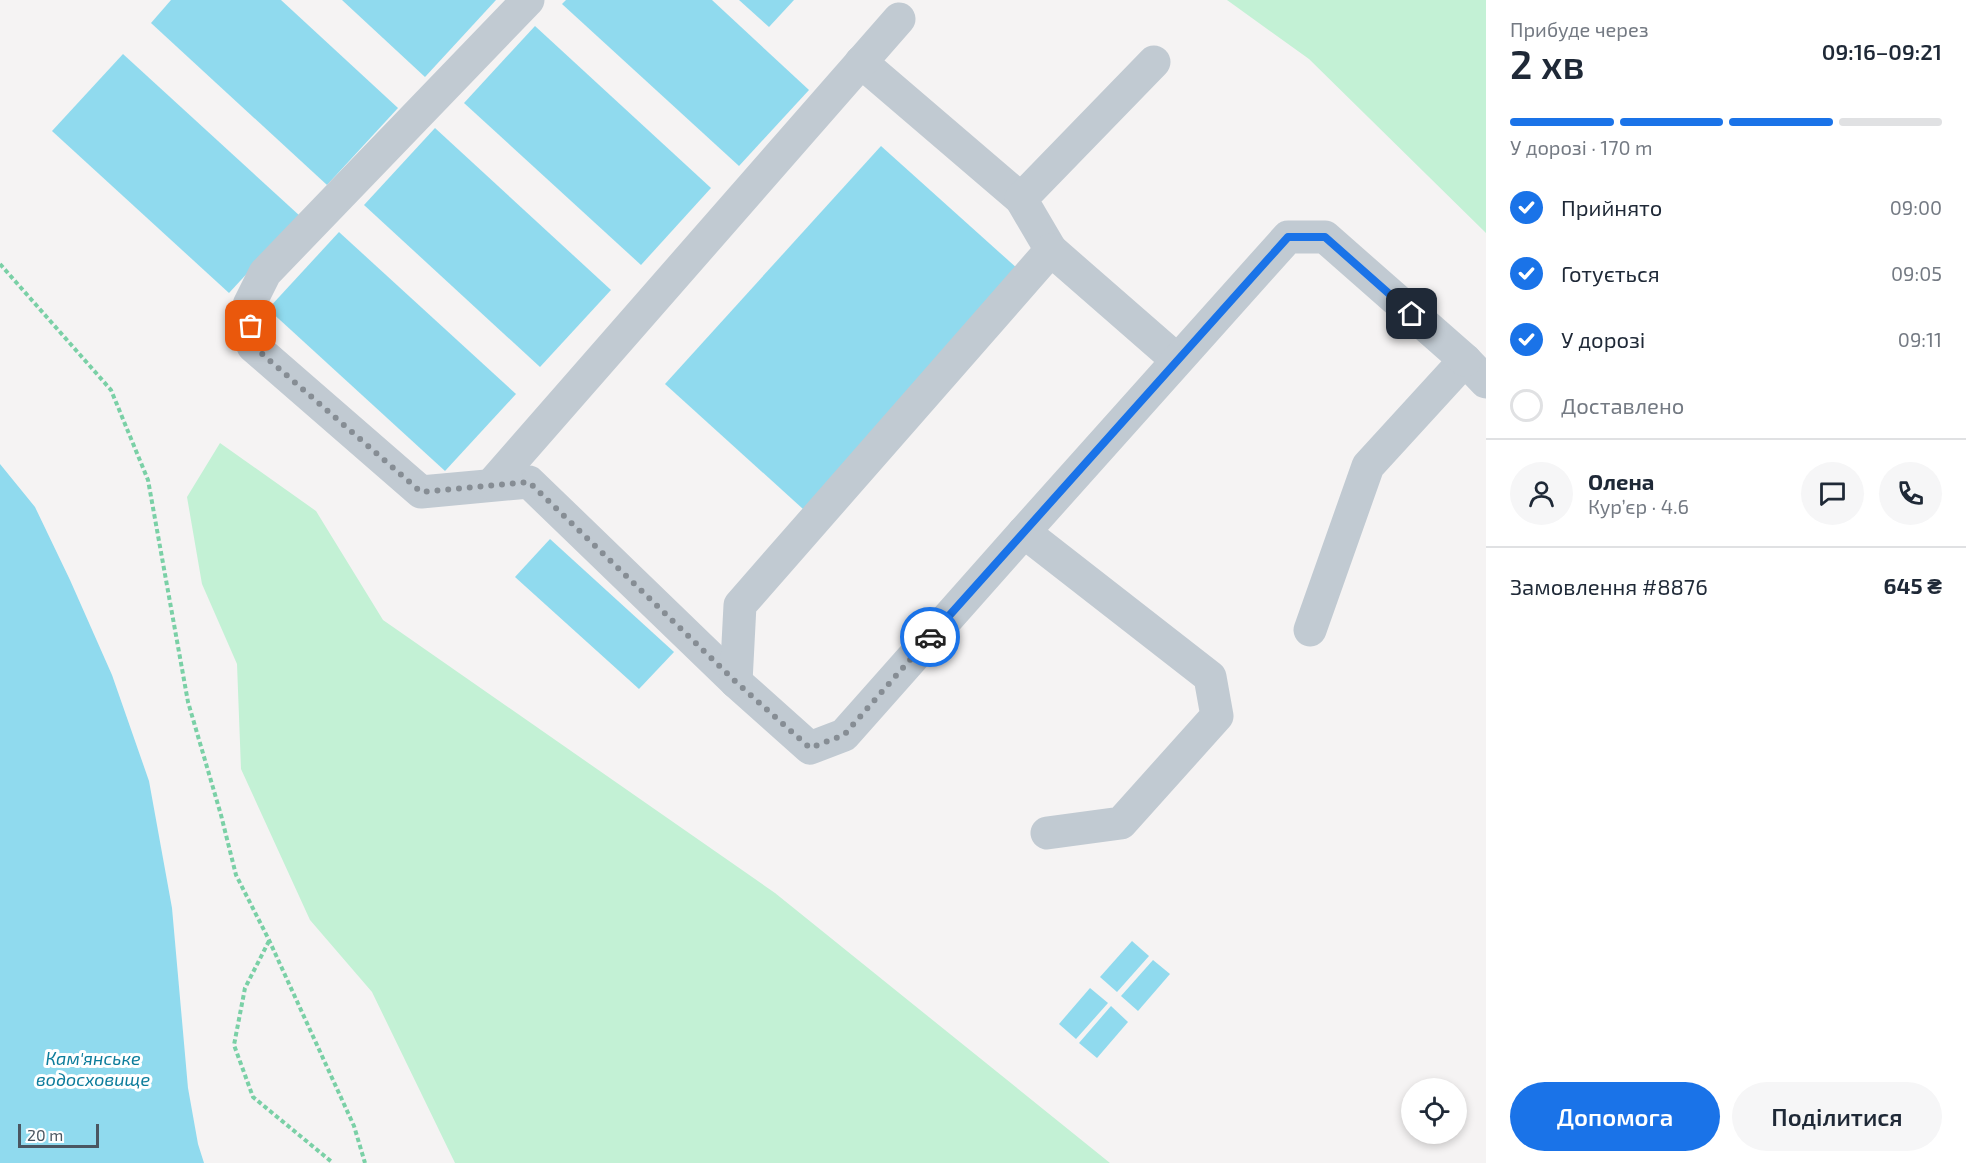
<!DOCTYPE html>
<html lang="uk">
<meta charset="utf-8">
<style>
body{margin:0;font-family:"Exo 2",sans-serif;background:#f6f6f7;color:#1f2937;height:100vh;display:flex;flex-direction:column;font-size:22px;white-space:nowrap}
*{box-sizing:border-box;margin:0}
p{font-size:20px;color:#747a83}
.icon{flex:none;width:33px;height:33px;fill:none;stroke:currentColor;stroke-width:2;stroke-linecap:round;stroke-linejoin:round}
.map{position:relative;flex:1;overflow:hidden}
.side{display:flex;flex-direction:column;background:#fff;width:480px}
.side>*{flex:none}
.buttons{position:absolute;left:1401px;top:1078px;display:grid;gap:12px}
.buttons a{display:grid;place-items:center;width:66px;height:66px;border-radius:50%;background:#fff;box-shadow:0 3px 9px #0003;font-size:30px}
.scale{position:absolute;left:18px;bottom:15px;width:81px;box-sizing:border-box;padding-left:6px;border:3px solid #4a5661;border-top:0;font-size:16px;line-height:21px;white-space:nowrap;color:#4a5661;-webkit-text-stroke:4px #fff;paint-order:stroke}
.pin{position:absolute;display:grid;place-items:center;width:51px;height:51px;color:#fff;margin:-26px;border-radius:12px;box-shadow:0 3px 9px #0006}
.courier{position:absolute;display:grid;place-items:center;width:60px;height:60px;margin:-30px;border:4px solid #1a73e8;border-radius:50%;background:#fff;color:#222;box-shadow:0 2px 8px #0007}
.overview em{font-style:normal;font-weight:600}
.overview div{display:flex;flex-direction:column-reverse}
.overview{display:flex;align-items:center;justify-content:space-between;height:102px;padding:0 24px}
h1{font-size:39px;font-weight:600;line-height:45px}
.bar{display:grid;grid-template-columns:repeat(4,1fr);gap:9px 6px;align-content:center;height:72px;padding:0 24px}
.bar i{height:8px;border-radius:4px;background:#e0e1e3}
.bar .on{background:#1a73e8}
.bar p{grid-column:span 4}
.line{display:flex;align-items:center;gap:15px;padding:0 24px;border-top:2px solid #e0e1e3}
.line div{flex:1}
.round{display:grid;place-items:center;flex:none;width:63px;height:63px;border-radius:32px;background:#f6f6f7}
ol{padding:0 24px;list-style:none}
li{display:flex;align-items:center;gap:18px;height:66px}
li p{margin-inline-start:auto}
li .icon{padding:6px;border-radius:50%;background:#1a73e8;color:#fff;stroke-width:4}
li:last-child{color:#747a83}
li i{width:33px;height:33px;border:3px solid #e0e1e3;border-radius:50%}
.action{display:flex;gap:12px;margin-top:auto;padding:12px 24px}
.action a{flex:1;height:69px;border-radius:36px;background:#1a73e8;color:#fff;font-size:24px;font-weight:600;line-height:69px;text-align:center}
.action a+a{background:#f6f6f7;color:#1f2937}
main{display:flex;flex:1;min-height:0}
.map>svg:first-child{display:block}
.green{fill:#c3f1d5}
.water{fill:#90daee}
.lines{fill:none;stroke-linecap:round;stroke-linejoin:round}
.path{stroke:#7ad0a6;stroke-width:4;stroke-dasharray:4.5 3;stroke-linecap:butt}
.minor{stroke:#c1cad2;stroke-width:33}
.done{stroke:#868d94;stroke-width:6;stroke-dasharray:0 10.8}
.route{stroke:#1a73e8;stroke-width:8}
.labels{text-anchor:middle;stroke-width:6;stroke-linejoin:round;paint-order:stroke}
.water-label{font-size:18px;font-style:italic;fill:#0c7c9b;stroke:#fff}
</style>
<main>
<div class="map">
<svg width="1486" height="1163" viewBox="0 0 1486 1163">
<rect width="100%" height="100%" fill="#f5f3f3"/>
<!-- green -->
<g class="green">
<path d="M1227 0H1486V233L1309 59Z"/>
<path d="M220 443 316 511 383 620 775 893 1110 1163H455L372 992 310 920 241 769 237 664 202 584 187 497Z"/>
</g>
<!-- water -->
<g class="water">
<path d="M171 0H281L398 108 327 185 151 23Z"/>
<path d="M342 0H496L425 77Z"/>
<path d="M566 0H712L809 90 739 166 562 4Z"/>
<path d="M739 0H794L769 27Z"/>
<path d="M535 26 711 188 641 265 464 103Z"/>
<path d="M123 54 300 216 229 293 52 131Z"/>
<path d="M435 128 611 290 540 367 364 205Z"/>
<path d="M881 146 1019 270 803 509 665 384Z"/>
<path d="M339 232 516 394 445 471 268 309Z"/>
<path d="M0 464 35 507 70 580 112 675 149 781 172 908 188 1088 198 1144 204 1163H0Z"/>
<path d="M550 539 674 652 639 689 515 577Z"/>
<path d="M1132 941 1149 956 1117 992 1100 977Z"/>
<path d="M1153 960 1170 974 1138 1011 1121 996Z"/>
<path d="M1090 988 1108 1003 1076 1039 1059 1024Z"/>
<path d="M1111 1006 1128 1022 1097 1058 1079 1043Z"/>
</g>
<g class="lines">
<!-- path -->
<g class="path">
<path d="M0 264 111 390 148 480 188 702 221 815 236 875 269 940 354 1126 365 1163"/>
<path d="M269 941 245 988 234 1045 253 1097 333 1163"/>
</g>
<!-- minor -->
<g class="minor">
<path d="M528 0 265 273 249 305 253 346 421 492 529 482 736 682 810 748 844 735 1024 532"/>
<path d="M861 62 1021 199"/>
<path d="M1051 250 1021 199 1154 62"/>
<path d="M492 484 899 19"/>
<path d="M1310 630 1368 466 1465 360 1486 382"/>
<path d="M736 682 740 605 1051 250 1177 360"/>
<path d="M1047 833 1121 823 1217 716 1210 677 1024 532 1288 237H1325L1465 360"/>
</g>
</g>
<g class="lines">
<!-- done -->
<path class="done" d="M251 326 253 346 421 492 529 482 736 682 810 748 844 735 930 637"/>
<!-- route -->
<path class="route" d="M930 637 1288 237H1325L1412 314"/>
</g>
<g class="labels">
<!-- water labels -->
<g class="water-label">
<text x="93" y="1065">Кам'янське<tspan x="93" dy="21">водосховище</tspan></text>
</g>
</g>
</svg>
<div class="buttons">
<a><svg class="icon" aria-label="locate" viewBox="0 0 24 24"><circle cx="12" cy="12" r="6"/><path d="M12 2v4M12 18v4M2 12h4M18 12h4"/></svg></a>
</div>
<div class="scale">20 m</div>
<div class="pin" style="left:251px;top:326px;background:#ea580c"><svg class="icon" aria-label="bag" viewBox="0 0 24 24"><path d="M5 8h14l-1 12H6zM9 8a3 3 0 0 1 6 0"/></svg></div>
<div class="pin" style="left:1412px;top:314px;background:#1f2937"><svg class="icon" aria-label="home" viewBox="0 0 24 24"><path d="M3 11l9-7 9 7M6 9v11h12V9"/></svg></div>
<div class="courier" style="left:930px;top:637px"><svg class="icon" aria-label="car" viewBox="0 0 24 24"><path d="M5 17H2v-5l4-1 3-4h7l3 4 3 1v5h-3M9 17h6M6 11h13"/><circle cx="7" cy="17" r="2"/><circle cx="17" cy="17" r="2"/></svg></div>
</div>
<section class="side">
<div class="overview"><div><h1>2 хв</h1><p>Прибуде через</p></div><em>09:16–09:21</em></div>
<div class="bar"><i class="on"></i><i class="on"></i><i class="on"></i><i></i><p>У дорозі · 170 m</p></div>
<ol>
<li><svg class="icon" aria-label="check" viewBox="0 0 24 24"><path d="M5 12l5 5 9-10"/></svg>Прийнято<p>09:00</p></li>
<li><svg class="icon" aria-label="check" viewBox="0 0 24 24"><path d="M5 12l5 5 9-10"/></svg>Готується<p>09:05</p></li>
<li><svg class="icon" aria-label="check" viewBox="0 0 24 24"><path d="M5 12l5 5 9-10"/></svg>У дорозі<p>09:11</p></li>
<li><i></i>Доставлено</li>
</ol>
<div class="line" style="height:108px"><a class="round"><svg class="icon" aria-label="person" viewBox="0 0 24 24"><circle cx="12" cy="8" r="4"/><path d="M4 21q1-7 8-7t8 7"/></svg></a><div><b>Олена</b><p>Кур’єр · 4.6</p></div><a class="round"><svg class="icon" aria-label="chat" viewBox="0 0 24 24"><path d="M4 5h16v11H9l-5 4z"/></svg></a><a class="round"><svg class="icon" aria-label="phone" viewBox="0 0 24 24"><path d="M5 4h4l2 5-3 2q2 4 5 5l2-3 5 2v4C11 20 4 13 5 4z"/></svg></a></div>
<div class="line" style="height:78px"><div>Замовлення #8876</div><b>645 ₴</b></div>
<div class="action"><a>Допомога</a><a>Поділитися</a></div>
</section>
</main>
